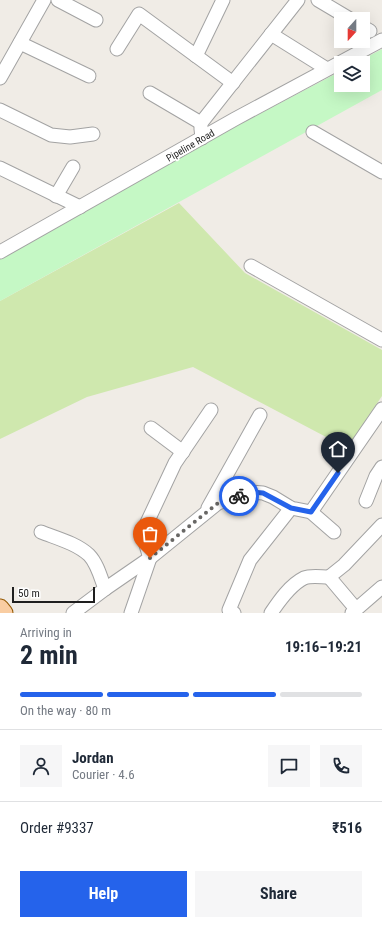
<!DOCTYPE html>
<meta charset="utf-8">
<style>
body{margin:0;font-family:"Roboto Condensed",sans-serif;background:#f6f6f7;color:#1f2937;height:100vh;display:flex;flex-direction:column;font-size:15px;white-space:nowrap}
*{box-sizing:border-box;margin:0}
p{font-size:13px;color:#747a83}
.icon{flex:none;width:22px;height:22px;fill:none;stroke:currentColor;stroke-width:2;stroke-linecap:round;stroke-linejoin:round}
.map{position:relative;height:613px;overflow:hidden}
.side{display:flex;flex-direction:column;background:#fff;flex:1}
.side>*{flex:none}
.needle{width:26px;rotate:201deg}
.controls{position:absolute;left:334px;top:12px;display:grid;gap:8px}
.controls a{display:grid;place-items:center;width:36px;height:36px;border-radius:0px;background:#fff;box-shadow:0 4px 16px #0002;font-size:20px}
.scale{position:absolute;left:12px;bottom:10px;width:83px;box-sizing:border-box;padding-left:4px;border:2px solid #1f1f1f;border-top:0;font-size:11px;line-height:14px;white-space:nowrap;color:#1f1f1f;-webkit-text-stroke:3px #fff;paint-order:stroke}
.pin{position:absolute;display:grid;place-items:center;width:34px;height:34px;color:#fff;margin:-41px -17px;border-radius:50% 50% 50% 0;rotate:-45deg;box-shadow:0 0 4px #0007}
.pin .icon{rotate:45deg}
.courier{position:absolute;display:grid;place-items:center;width:40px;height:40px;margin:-20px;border:3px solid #2563eb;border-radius:50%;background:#fff;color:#222;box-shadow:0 1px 5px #0007}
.headline em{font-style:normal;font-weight:700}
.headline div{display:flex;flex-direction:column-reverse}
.headline{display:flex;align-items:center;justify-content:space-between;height:68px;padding:0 20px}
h1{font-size:26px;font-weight:700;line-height:30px}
.bar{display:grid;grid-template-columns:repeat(4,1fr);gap:6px 4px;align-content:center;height:48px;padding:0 20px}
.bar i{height:5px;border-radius:3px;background:#e0e1e3}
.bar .current{background:#2563eb}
.bar p{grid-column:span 4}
.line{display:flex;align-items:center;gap:10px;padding:0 20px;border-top:1px solid #e0e1e3}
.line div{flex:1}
.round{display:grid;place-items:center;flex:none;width:42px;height:42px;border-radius:0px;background:#f6f6f7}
.primary-button{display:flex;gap:8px;margin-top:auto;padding:8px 20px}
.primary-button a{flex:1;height:46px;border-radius:0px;background:#2563eb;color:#fff;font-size:16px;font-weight:700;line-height:46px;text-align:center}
.primary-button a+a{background:#f6f6f7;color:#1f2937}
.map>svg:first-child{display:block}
.grass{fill:#cfe8ae}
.park{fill:#c5f8c5}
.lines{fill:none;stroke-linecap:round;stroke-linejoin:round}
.minor-casing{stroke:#a3a3a3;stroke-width:15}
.major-casing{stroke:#955a06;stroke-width:19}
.minor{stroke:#fff;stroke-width:13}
.major{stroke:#f9cda2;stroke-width:17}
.done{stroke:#686765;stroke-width:4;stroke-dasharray:0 7.2}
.route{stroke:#2563eb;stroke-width:5}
.labels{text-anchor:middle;stroke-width:3.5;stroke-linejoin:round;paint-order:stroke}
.street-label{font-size:10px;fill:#1f1f1f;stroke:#fff}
</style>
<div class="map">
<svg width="382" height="613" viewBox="0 0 382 613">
<rect width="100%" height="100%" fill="#f0ece6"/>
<!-- grass -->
<path class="grass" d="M179 203 245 273 382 350V396L347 448 193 367 87 397 0 439V301Z"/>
<!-- park -->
<path class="park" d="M382 49V90L0 301V257L138 178 341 71V85H363V63H356Z"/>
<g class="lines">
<defs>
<g id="minor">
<path d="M58 0 96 20"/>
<path d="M318 0 350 19"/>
<path d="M363 27 370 31"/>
<path d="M271 34 327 69"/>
<path d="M20 43 89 76"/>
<path d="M117 49 139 14 233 83"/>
<path d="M196 56 223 0"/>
<path d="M0 78 44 0"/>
<path d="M150 93 201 123"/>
<path d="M0 110 51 135 70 137 93 134"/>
<path d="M313 132 382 172"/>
<path d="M202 138 201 129V123L298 0"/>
<path d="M0 168 80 207"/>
<path d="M56 196 73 167"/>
<path d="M0 252 235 119 382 40"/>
<path d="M251 266 382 340"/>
<path d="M151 428 183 452"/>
<path d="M366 501 376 476 382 467"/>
<path d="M208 508 260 415"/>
<path d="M311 512 382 409"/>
<path d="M41 532C56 538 76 543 89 555 97 563 101 578 105 589"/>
<path d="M356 609 329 577 344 565 382 525"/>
<path d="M73 613 105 589 150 558 218 503 250 492 263 493 273 497 291 508 311 512 334 532"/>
<path d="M131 613 150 558 146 545 144 529 175 463 211 410"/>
<path d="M234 613 229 610 250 560 291 508"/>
<path d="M271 613C279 601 290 585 304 578 311 575 321 577 329 577"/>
<path d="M352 613 382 587"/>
</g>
<path id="major" d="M0 608 4 613"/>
</defs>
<!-- minor casing -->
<use href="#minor" class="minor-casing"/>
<!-- major casing -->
<use href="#major" class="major-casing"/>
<!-- minor -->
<use href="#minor" class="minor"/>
<!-- major -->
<use href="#major" class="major"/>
</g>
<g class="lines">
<!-- done -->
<path class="done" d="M150 558 218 503 239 496"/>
<!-- route -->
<path class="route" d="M239 496 250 492 263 493 291 508 311 512 338 473"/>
</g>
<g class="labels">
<!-- street labels -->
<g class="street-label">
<text transform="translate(190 145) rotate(-30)" y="4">Pipeline Road</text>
</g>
</g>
</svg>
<div class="controls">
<a><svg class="needle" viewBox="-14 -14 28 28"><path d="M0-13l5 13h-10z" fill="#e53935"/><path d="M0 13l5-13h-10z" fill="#747a83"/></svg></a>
<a><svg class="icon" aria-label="layers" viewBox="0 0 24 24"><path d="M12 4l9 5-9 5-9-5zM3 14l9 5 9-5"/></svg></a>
</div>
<div class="scale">50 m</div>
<div class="pin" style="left:150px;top:558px;background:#ea580c"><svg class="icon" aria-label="bag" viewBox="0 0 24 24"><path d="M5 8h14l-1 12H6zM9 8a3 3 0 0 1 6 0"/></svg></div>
<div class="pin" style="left:338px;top:473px;background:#1f2937"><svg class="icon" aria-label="home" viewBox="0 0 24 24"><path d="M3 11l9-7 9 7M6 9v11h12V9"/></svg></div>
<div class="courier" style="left:239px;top:496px"><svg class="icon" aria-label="bike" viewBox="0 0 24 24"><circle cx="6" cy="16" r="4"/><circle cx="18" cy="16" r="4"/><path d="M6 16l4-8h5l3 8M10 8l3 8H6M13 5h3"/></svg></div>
</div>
<section class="side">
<div class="headline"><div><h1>2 min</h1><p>Arriving in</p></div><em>19:16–19:21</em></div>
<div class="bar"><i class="current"></i><i class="current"></i><i class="current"></i><i></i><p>On the way · 80 m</p></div>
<div class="line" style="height:72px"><a class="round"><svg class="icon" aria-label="person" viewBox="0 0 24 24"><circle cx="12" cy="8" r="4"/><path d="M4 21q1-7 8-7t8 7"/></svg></a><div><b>Jordan</b><p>Courier · 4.6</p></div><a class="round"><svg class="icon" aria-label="chat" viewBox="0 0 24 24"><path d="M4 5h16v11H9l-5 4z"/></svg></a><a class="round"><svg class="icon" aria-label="phone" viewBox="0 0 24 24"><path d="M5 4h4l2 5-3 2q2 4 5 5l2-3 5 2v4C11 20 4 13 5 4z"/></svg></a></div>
<div class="line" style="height:52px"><div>Order #9337</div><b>₹516</b></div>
<div class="primary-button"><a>Help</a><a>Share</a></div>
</section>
